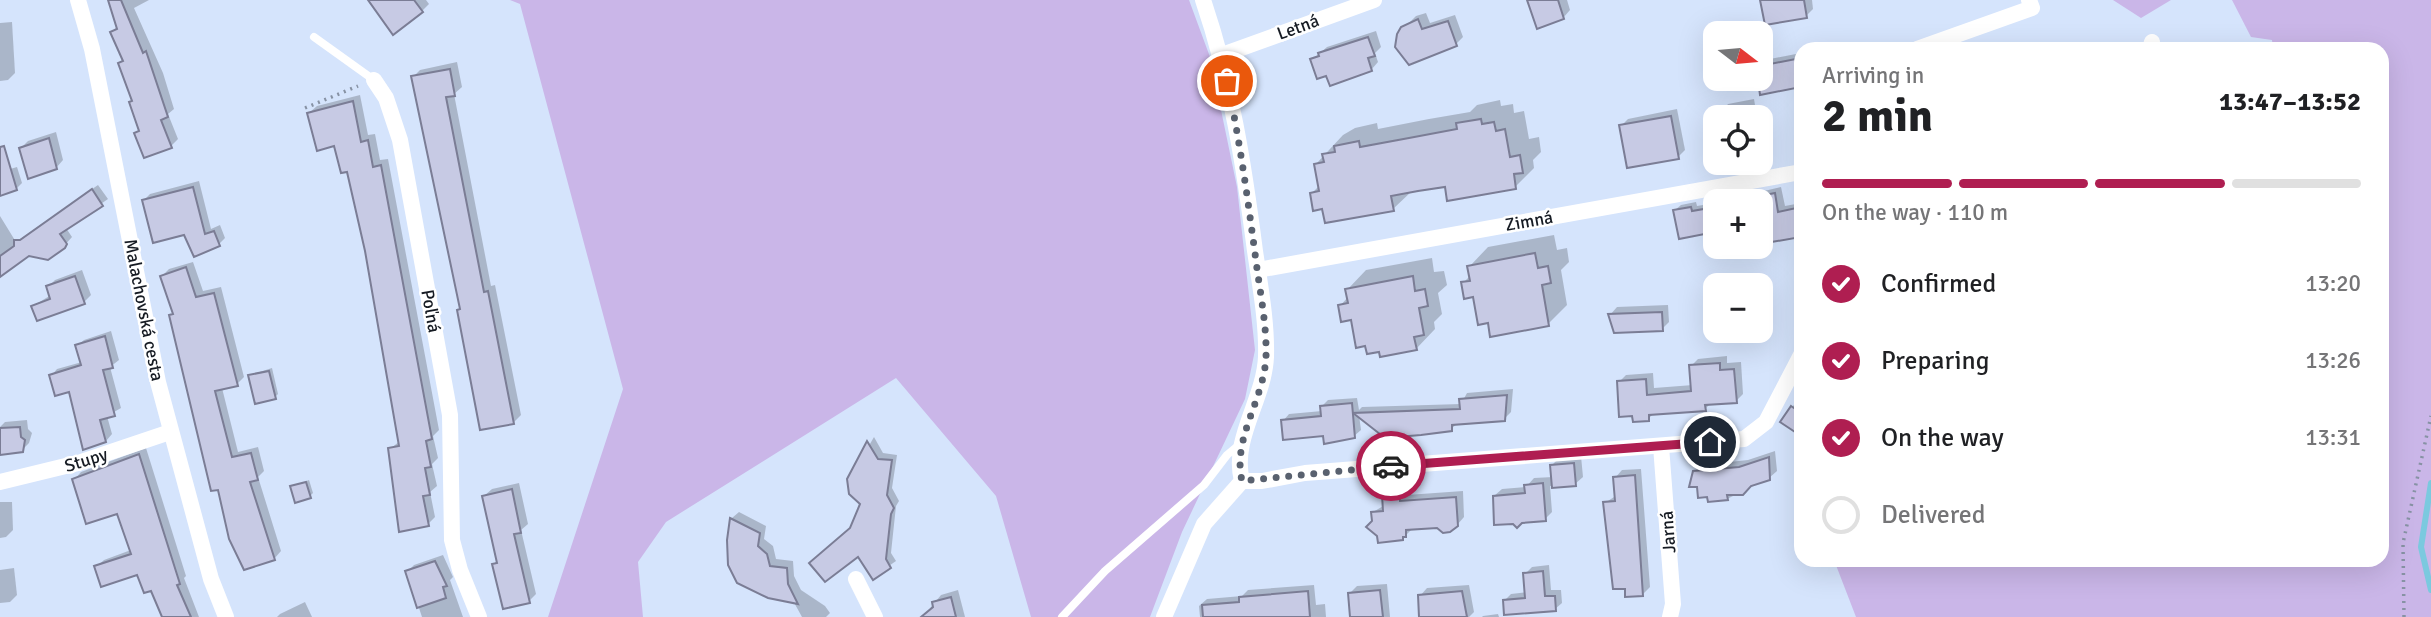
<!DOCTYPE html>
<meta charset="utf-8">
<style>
body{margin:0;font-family:Signika,sans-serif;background:#f6f6f6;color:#202124;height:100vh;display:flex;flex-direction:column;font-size:26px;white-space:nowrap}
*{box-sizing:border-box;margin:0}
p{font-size:23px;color:#757577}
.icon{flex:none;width:38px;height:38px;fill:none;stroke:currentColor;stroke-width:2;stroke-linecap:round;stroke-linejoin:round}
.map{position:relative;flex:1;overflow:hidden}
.drawer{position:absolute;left:1794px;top:42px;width:595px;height:525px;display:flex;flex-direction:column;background:#fff;border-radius:21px;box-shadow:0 7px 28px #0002}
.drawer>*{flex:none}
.needle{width:46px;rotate:106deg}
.fabs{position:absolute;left:1703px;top:21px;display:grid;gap:14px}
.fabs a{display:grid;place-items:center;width:70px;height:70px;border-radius:14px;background:#fff;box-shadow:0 7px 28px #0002;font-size:35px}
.pin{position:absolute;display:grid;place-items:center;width:60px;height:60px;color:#fff;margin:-30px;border:4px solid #fff;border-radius:50%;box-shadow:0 2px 7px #0007}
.courier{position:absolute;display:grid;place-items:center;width:70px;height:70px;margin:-35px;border:5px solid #af1e51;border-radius:50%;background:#fff;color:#222;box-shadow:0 2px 9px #0007}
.head em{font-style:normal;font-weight:700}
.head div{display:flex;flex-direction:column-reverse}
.head{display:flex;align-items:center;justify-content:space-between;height:119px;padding:0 28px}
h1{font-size:46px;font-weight:700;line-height:52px}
.bar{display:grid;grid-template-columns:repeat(4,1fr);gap:10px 7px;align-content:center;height:84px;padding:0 28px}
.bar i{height:9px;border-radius:5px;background:#e0e0e0}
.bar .current{background:#af1e51}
.bar p{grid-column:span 4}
ol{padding:0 28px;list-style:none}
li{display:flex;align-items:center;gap:21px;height:77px}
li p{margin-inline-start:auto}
li .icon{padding:7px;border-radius:50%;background:#af1e51;color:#fff;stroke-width:4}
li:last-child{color:#757577}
li i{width:38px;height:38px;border:4px solid #e0e0e0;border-radius:50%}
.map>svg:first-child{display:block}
.green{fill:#cab6e8}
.shadow{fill:#0003}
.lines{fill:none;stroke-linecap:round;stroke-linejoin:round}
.stream{stroke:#7bc9df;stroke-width:6}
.building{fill:#c7cae4;stroke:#7b7d95;stroke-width:2}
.path{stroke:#8792a4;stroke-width:3.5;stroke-dasharray:2 5;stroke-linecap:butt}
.lane{stroke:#fff;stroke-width:8}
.street{stroke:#fff;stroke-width:16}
.done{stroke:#59616f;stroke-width:7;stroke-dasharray:0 12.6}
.route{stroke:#af1e51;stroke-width:9}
.labels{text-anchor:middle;stroke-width:5;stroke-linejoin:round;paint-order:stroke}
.street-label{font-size:18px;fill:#161b23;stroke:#fff}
</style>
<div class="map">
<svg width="2431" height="617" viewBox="0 0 2431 617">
<rect width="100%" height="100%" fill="#d5e4fc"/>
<!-- green -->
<g class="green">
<path d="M510 0H1189L1210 57 1237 187 1255 350 1245 399 1182 532 1150 617H1031L996 496 896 378 666 522 638 562 643 617H548L623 389 520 4Z"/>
<path d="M2113 0H2171L2141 18Z"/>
<path d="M2232 0H2431V617H1856L1834 560H2382V49H2273L2272 40 2251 37Z"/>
</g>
<!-- shadow -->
<g class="shadow">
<path d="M110 0H149L134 8 163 73 174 109 168 114 178 139 171 146 136 133 140 129 120 64 124 60 112 32 118 26Z"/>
<path d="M377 0H426L429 4 422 11Z"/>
<path d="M1529 0H1567L1570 10 1563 18Z"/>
<path d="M1763 0H1812L1813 9 1806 16Z"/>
<path d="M1426 13 1430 23 1455 15 1463 37 1456 44 1398 34 1416 16Z"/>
<path d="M12 22 15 73 8 80 0 81V23Z"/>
<path d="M1376 31 1381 47 1375 53 1378 62 1371 70 1327 74 1312 60 1327 47Z"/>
<path d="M1801 53V86L1762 93 1760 64 1765 60Z"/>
<path d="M457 62 462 87 454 94 491 286 495 285 521 415 514 422 462 308 413 77 420 70Z"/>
<path d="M360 95 368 135 375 134 380 160 388 159 439 430 433 436 438 458 432 464 437 486 430 492 435 517 428 524 390 449 400 441 397 419 349 169 336 144 309 113 317 106Z"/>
<path d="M1754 99 1757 117H1715V149H1711L1706 122 1713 114 1721 113 1728 104Z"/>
<path d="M1500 100 1501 106 1513 104 1514 113 1524 111 1529 139 1539 137 1541 152 1533 160 1534 168 1515 187 1446 185 1412 191 1393 209 1324 207 1311 194 1320 185 1316 164 1343 135 1355 128 1377 123 1378 129 1429 119 1470 112 1477 105Z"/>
<path d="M1677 109 1685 150 1678 157 1621 126 1628 119Z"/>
<path d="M56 132 63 160 56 168 21 148 28 141Z"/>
<path d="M17 167 22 183 16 189 0 194V172Z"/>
<path d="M199 181 211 229 220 225 225 238 219 244 185 233 143 201 150 194Z"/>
<path d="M98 185 108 199 66 228 72 237 64 246 28 254 0 269V216L16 242Z"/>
<path d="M1781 187 1785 206 1801 203V236L1762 242 1763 249 1756 255H1731L1729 247H1760V201H1756L1757 198 1764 191Z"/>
<path d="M1696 202 1697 206 1715 203V231L1675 210 1681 205Z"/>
<path d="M1554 235 1557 250 1567 248 1569 262 1561 270 1567 305 1548 324 1489 321 1475 295 1463 283 1471 275 1469 267 1488 247Z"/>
<path d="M1432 258 1434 272 1444 271 1447 285 1438 293 1442 314 1434 322 1435 329 1416 349 1380 350 1340 306 1348 297 1347 290 1366 270Z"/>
<path d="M193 262 203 291 221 287 244 377 237 384 222 388 238 452 258 447 264 471 258 477 281 551 274 559 219 488 171 315 174 312 162 276 169 269Z"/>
<path d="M82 270 91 295 84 302 33 306 51 295 48 287 55 280Z"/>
<path d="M1668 305 1669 322 1662 329 1610 315 1617 307Z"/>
<path d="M111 331 119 360 110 367 121 408 107 416 112 434 106 441 70 389 51 376 57 369 82 362 77 346 84 340Z"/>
<path d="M1727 356V363L1741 362 1743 394 1736 401 1711 403 1705 409 1655 412 1648 419 1619 382 1626 375 1653 373 1654 388 1693 385 1691 366 1698 359Z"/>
<path d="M272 368 278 394 275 397 250 375Z"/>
<path d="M1513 389 1511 412 1504 419 1458 423 1451 429 1359 415 1361 430 1354 436 1325 434 1283 421 1289 414 1322 411V406L1328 400 1357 398 1359 410 1362 407 1461 404 1467 393Z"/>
<path d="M1799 400 1801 401V434L1792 407Z"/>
<path d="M27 420 28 429 32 433 29 443 22 450 0 453V427L5 422Z"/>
<path d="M874 437 883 453 897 455 892 488 899 501 896 506 891 553 896 561 873 577 852 527 863 503 849 480Z"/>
<path d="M146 448 186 576 184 578 199 617H164L152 589 138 572 96 567 104 560 131 550 118 511 74 480 81 472Z"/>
<path d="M1775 451 1777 471 1769 478 1727 499 1695 472 1702 465 1748 460Z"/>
<path d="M1581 456 1583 477 1575 484 1550 486 1552 512 1545 519 1494 496 1502 489 1526 487 1534 478 1553 477 1552 465 1559 458Z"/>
<path d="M1641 469 1650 587 1643 594 1605 503 1617 495 1615 478 1622 470Z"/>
<path d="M309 480 313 493 310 496 292 487Z"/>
<path d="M519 483 528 524 521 530 536 594 529 601 494 564 498 560 484 496 492 489Z"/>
<path d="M1406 487 1407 495 1463 491 1464 517 1457 525 1414 527 1402 539 1374 521 1373 512 1385 505 1384 496 1392 489Z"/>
<path d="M0 502H12L13 530 6 537 0 538Z"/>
<path d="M739 512 766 526 764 539 773 546 776 559 793 561 794 576 801 590 825 606 830 613 826 617H802L791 597 728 540 732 518Z"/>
<path d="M443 555 453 577 450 580 463 617H422L407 572 414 565Z"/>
<path d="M1549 565 1551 590H1561L1562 603 1555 609 1504 601 1511 594 1527 592 1525 574 1532 567Z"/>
<path d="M14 568 17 595 10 602 0 603V570Z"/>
<path d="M1387 584 1390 617H1351L1350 593 1357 586Z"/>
<path d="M1314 585 1316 605 1325 604 1326 617H1200L1199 606 1207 599 1242 596 1248 590Z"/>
<path d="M1469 585 1474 612 1469 617H1421L1420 596 1427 588Z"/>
<path d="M958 590 965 617H923L941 595Z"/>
<path d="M305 602 312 617H277L280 614Z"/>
<path d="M1498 614 1499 617H1482L1483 616Z"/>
</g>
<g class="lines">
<!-- stream -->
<path class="stream" d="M2431 483 2421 547 2431 590"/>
</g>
<!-- building -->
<g class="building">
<path d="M108 0H121L143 53 146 51 168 117 161 120 172 148 144 158 134 133 139 131 129 102 132 101 118 63 123 61 110 32 117 29Z"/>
<path d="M368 0H414L423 12 393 35Z"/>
<path d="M1527 0H1558L1564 19 1537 29Z"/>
<path d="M1760 0H1804L1807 18 1765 25Z"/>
<path d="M1418 19 1422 29 1448 21 1457 46 1409 65 1395 47 1397 34 1401 27Z"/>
<path d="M1368 37 1375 56 1368 58 1372 71 1330 86 1326 76 1317 79 1310 59 1319 56 1318 53Z"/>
<path d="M1801 58V87L1760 95 1758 79H1760V66Z"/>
<path d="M450 69 455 96 446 97 484 292 488 291 514 424 480 430 457 310 460 309 411 76Z"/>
<path d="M353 101 361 142 368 140 373 167 381 165 432 439 426 441 431 467 425 468 430 495 423 496 429 526 399 532 388 448 399 446 365 251 347 172 341 173 334 146 317 151 307 113Z"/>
<path d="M1671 116 1679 159 1627 168 1619 125Z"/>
<path d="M1481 119 1482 124 1494 122 1496 131 1505 129 1510 157 1520 155 1523 173 1514 174 1516 189 1447 201 1445 187 1418 191 1391 196 1394 211 1325 223 1322 209 1313 211 1310 193 1319 191 1314 164 1324 162 1322 154 1335 152 1334 146 1359 141 1360 147 1409 138 1457 129 1456 123Z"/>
<path d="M49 138 57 169 28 179 19 148Z"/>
<path d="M4 146 17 190 0 196V147Z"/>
<path d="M193 187 205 234 214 231 220 246 194 257 184 235 153 243 142 200Z"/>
<path d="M92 189 103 206 60 234 67 244 65 248 48 260 29 256 0 277V256L14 246V240H20Z"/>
<path d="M1775 193 1778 212 1801 207V237L1760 244V196Z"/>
<path d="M1691 207 1692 211 1715 207V232L1679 239 1673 210Z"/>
<path d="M1535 253 1538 268 1548 266 1551 283 1542 285 1549 326 1490 337 1488 323 1478 325 1473 297 1464 299 1461 282 1470 281 1467 266Z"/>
<path d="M186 267 196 297 214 293 238 386 215 391 232 457 251 453 258 480 250 482 275 560 244 570 229 539 218 490 211 491 169 315 173 314 160 276Z"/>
<path d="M75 276 85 304 37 321 31 306 50 299 46 286Z"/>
<path d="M1413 276 1415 291 1425 289 1428 306 1419 308 1424 335 1414 337 1417 350 1380 357 1379 352 1367 354 1365 346 1356 348 1351 320 1341 322 1338 305 1348 303 1345 289Z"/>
<path d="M1662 312 1663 331 1614 333 1608 314Z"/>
<path d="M105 336 113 368 103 370 115 416 100 420 106 442 83 450 69 392 55 396 49 375 81 365 75 345Z"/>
<path d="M1720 363V370L1734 369 1737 403 1705 405 1706 411 1649 415V421L1633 422 1632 416 1619 417 1617 381 1646 379 1647 395 1691 391 1689 365Z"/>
<path d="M269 371 276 399 255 404 248 375Z"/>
<path d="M1507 395 1505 421 1452 425V431L1421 435 1385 438 1353 413 1460 409 1459 399Z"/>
<path d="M1352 403 1355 438 1324 444 1323 436 1283 440 1281 420 1321 416 1320 406Z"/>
<path d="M1791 406 1801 413V436L1780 422Z"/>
<path d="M20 427 21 437 25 440 23 452 0 455V428Z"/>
<path d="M867 441 878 459 892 460 887 495 894 508 891 514 886 559 891 568 873 580 858 557 825 582 809 563 850 528 860 504 849 494 847 479Z"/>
<path d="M139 454 180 584 177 585 191 617H162L151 591 144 593 137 575 101 587 94 566 131 554 117 514 86 524 72 479Z"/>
<path d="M1769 457 1770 480 1751 486 1743 495H1727L1728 500 1708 502 1707 497 1698 498 1697 487H1689L1693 471 1739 467Z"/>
<path d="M1574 463 1576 486 1552 488 1550 465Z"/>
<path d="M1635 475 1643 596 1625 597V589H1613L1603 502 1615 501 1613 477Z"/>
<path d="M306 482 311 498 295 503 290 486Z"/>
<path d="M1543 483 1546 521 1522 523 1517 528 1513 524 1494 525 1493 496 1525 493 1524 485Z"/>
<path d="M512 489 521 533 514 534 530 603 503 609 492 564 497 563 482 496Z"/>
<path d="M1399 494 1400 501 1456 497 1458 526 1450 532 1443 533 1437 528 1406 530V537H1403V540L1378 543 1377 536 1366 527 1372 521 1371 512 1383 511 1382 495Z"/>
<path d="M730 518 760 533 758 546 767 554 770 566 787 568 788 584 798 604 768 598 737 583 728 565 727 540Z"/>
<path d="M435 561 447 586 443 587 446 598 417 608 405 571Z"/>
<path d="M1543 571 1545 596H1555L1556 611 1504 615 1503 600 1525 598 1523 573Z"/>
<path d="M1380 590 1383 617H1350L1348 593Z"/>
<path d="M1308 591 1310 617H1203L1202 605 1239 602V597Z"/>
<path d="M1462 591 1467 617H1419L1418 595Z"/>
<path d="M951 597 956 617H921L933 607 932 602Z"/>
</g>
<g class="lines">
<!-- path -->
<g class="path">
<path d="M305 108 358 86"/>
<path d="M2404 617 2403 543 2431 416"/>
</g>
<!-- lane -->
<g class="lane">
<path d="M314 37 374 80"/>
<path d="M1062 617 1105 571 1204 485 1227 455 1239 445"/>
</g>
<!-- street -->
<g class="street">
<path d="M78 0 92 49 158 382 211 579 226 617"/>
<path d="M1203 0C1231 82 1244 165 1255 251 1260 285 1267 322 1266 357 1264 400 1231 439 1242 481"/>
<path d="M1917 49 2032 8 2029 0"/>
<path d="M2150 49 2152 42"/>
<path d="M1222 55 1374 0"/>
<path d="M374 80 386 98 400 140 450 415 452 540 460 570 479 617"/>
<path d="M1258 270 1801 172"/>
<path d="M1661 446 1673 604 1670 617"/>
<path d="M1242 481H1262L1305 473 1744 439 1766 422 1801 355"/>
<path d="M0 482 78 463 170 432"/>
<path d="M856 579 875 617"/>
<path d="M1164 617 1204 524 1242 481"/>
</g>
</g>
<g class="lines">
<!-- done -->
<path class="done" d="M1227 81C1240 141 1248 201 1256 261 1260 292 1267 326 1266 357 1264 400 1232 438 1242 481L1391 466"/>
<!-- route -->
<path class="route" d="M1391 466 1710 442"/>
</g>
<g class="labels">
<!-- street labels -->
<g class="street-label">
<text transform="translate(1298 27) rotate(-20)" y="6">Letná</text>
<text transform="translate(1529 221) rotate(-10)" y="6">Zimná</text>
<text transform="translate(144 310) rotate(79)" y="6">Malachovská cesta</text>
<text transform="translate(431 311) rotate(80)" y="6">Poľná</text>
<text transform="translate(86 460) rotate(-17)" y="6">Stupy</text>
<text transform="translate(1668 532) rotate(-94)" y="6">Jarná</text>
</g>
</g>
</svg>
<div class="fabs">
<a><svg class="needle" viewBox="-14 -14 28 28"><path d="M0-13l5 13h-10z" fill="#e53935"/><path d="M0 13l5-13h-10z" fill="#757577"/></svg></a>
<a><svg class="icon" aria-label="locate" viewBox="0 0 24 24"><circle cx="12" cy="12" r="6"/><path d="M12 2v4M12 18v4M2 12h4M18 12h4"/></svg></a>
<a>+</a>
<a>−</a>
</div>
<div class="pin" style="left:1227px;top:81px;background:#ea580c"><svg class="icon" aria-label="bag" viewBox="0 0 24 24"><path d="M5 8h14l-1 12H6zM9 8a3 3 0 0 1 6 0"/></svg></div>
<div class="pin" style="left:1710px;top:442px;background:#1f2937"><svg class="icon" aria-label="home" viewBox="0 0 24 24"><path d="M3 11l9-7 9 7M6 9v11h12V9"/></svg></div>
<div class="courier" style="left:1391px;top:466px"><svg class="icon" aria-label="car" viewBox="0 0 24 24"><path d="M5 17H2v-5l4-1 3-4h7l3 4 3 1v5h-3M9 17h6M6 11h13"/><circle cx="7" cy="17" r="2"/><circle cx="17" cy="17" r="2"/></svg></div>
<section class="drawer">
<div class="head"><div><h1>2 min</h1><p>Arriving in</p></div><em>13:47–13:52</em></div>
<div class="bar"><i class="current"></i><i class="current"></i><i class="current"></i><i></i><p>On the way · 110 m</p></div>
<ol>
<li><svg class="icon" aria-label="check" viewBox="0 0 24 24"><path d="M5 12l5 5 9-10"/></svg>Confirmed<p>13:20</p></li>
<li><svg class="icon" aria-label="check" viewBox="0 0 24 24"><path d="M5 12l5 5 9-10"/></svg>Preparing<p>13:26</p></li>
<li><svg class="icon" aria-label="check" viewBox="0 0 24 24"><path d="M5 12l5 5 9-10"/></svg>On the way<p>13:31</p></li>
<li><i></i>Delivered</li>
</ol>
</section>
</div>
